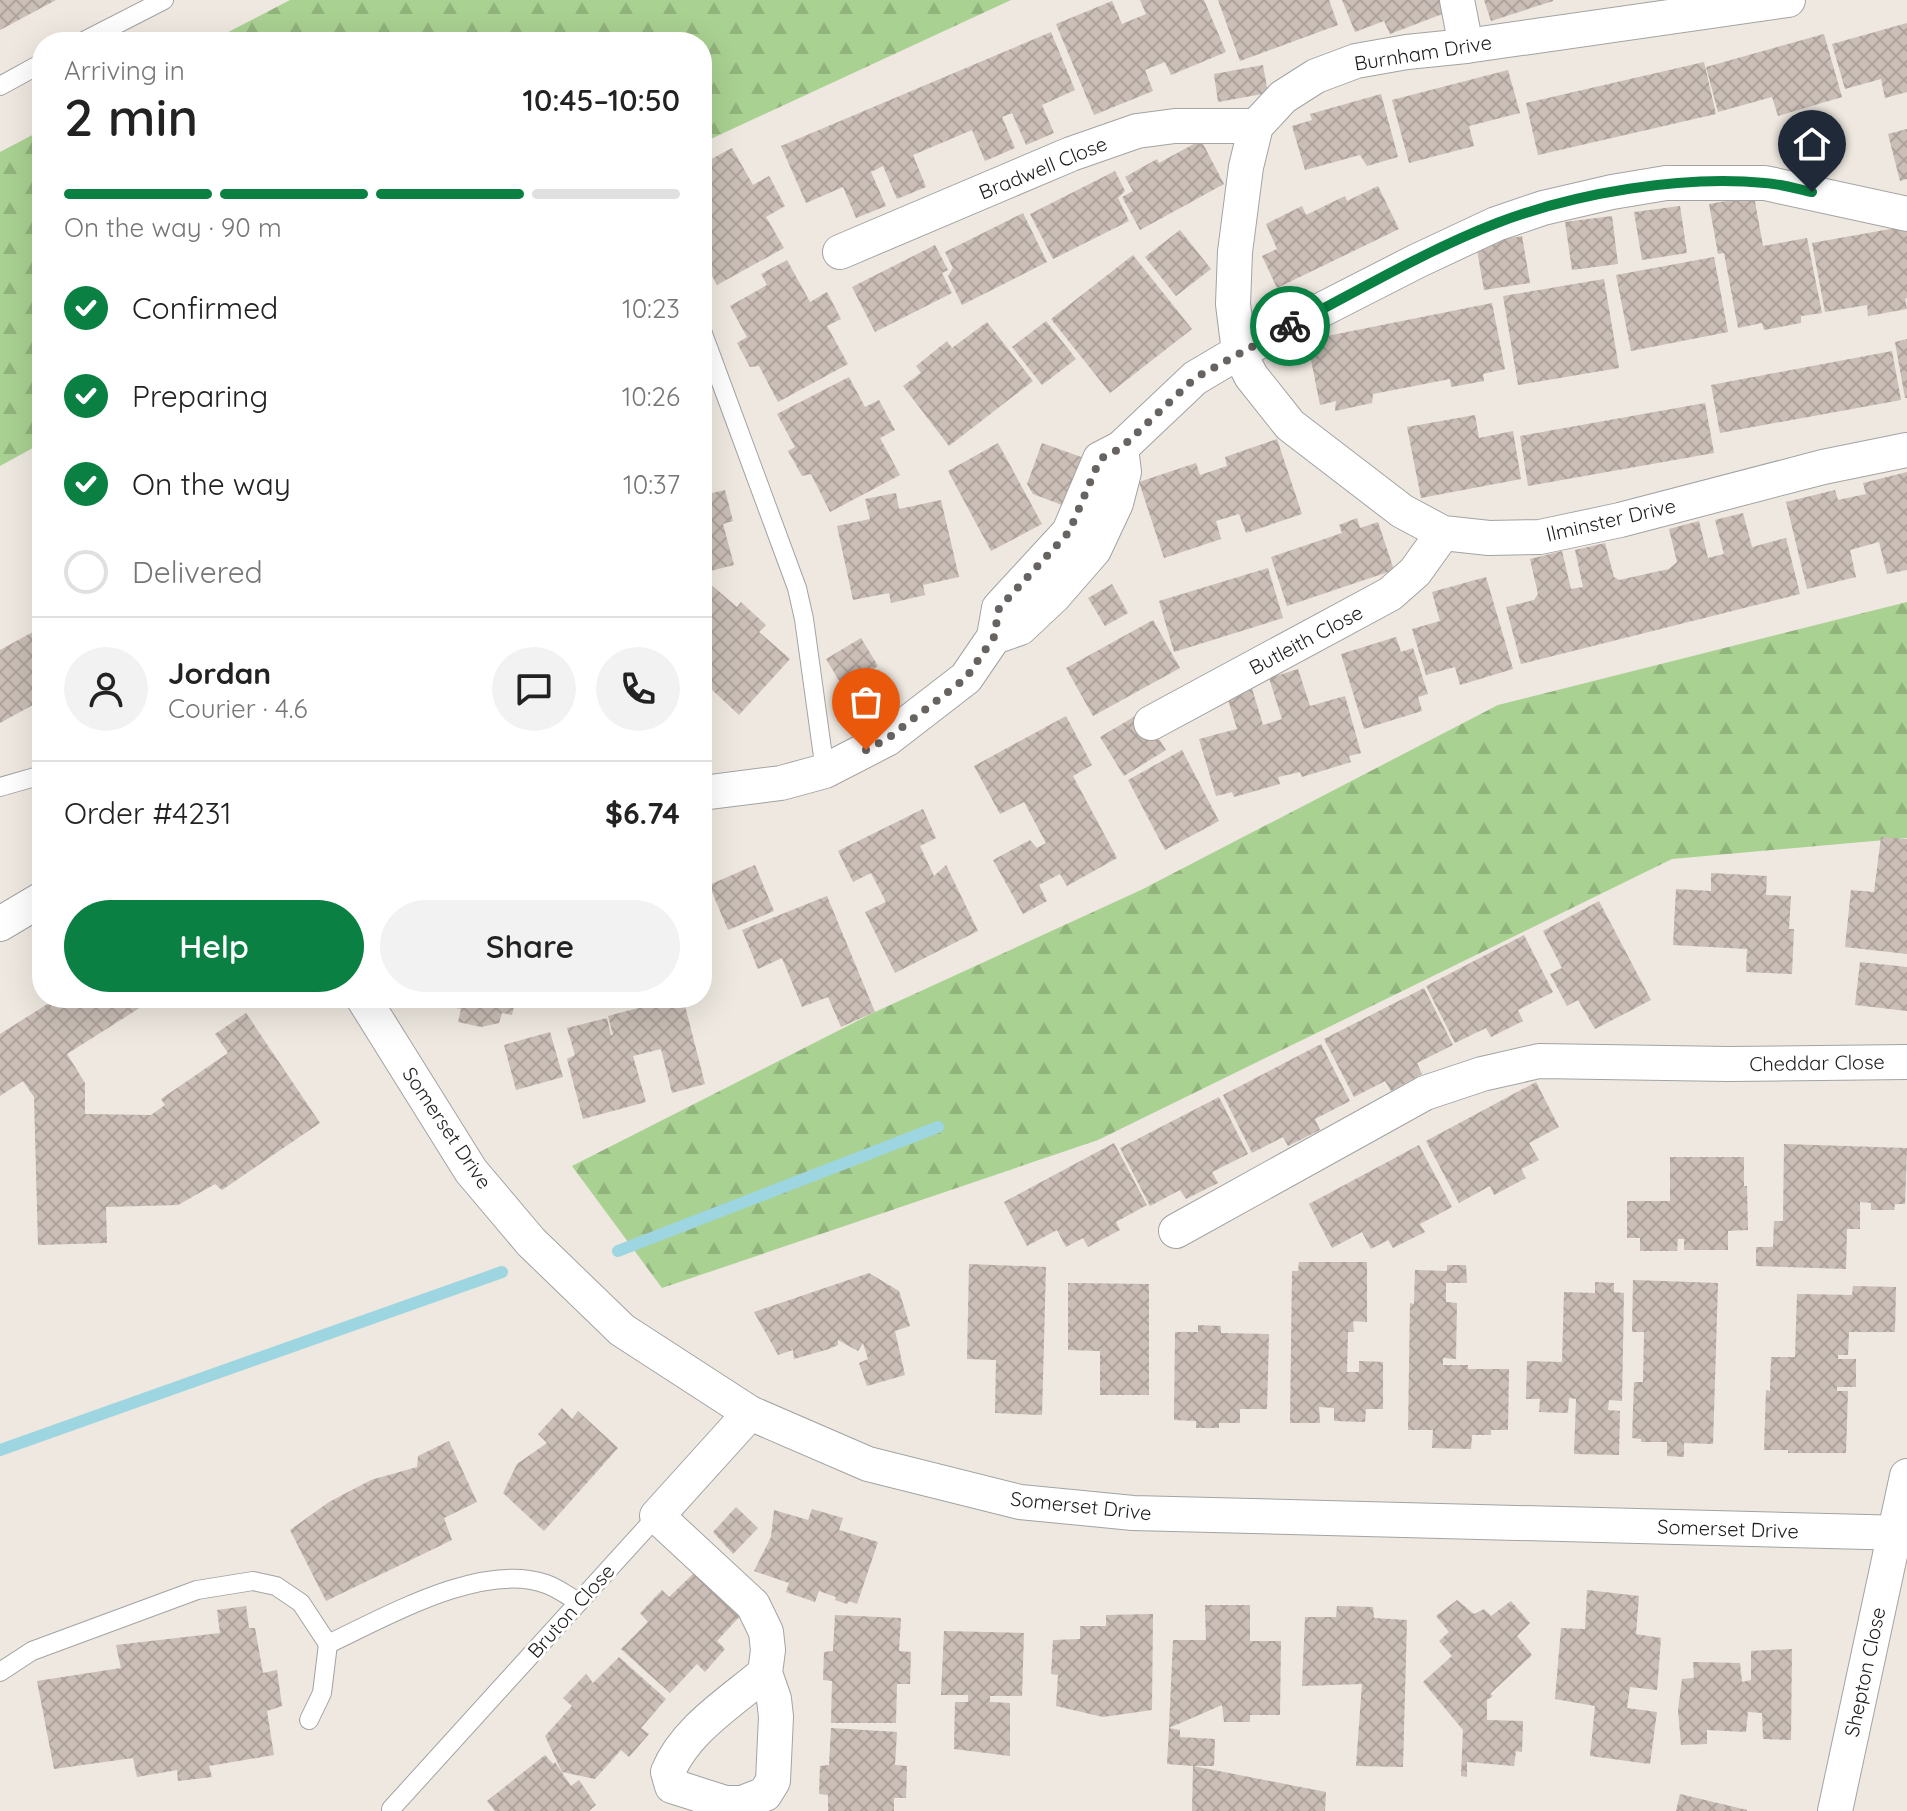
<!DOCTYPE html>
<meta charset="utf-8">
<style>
body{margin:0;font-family:Quicksand,sans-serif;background:#f2f2f2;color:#222;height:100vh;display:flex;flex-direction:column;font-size:30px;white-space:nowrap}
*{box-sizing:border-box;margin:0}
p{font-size:26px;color:#767676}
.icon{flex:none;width:44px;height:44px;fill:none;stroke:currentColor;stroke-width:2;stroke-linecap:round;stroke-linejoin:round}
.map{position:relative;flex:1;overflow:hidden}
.drawer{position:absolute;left:32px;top:32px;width:680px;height:976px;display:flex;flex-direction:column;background:#fff;border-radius:32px;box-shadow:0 8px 32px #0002}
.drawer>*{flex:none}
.pin{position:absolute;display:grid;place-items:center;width:68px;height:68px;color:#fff;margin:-82px -34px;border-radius:50% 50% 50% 0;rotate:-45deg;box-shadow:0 0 8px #0007}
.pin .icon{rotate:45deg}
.courier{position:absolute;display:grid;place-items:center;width:80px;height:80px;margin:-40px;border:6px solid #0b8043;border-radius:50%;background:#fff;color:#222;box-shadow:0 2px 10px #0007}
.overview em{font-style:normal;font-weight:600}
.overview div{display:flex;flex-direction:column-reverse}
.overview{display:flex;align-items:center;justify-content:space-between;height:136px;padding:0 32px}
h1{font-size:52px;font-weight:600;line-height:60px}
.bar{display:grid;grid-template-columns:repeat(4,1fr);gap:12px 8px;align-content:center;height:96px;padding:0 32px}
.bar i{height:10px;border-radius:6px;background:#e0e0e0}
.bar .current{background:#0b8043}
.bar p{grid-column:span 4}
.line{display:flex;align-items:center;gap:20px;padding:0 32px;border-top:2px solid #e0e0e0}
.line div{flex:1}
.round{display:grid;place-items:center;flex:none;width:84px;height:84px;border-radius:42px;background:#f2f2f2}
ol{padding:0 32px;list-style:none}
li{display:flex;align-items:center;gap:24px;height:88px}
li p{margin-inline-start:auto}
li .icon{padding:8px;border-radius:50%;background:#0b8043;color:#fff;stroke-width:4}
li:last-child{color:#767676}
li i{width:44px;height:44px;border:4px solid #e0e0e0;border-radius:50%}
.button{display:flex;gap:16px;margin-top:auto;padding:16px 32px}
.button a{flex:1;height:92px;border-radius:48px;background:#0b8043;color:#fff;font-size:32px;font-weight:600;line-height:92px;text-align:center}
.button a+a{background:#f2f2f2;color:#222}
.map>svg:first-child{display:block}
.forest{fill:url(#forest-firs)}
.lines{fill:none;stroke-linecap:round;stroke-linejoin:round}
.stream{stroke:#9dd6e0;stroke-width:12}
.building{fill:url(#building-cross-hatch)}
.service-casing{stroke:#a3a3a3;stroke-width:20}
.minor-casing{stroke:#a3a3a3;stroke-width:36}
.service{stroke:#fff;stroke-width:18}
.minor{stroke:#fff;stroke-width:34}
.done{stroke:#666361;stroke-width:8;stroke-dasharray:0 14.4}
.route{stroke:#0b8043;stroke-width:10}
.labels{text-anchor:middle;stroke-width:6;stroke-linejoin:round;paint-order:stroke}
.street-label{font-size:20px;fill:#1c1c1c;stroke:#fff}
</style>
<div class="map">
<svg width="1907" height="1811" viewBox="0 0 1907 1811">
<defs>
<pattern id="forest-firs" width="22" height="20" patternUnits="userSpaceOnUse" patternTransform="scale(2)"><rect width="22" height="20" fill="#a9d191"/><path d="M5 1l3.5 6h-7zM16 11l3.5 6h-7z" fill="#91b37c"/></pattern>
<pattern id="building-cross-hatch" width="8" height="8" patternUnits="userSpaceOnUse" patternTransform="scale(2)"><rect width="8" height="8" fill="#cabeb6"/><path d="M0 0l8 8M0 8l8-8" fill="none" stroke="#ada39c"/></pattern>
</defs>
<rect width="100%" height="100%" fill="#eee8e0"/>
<!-- forest -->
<g class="forest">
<path d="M290 0H1011L702 143V42H209Z"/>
<path d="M42 130V443L0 466V152Z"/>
<path d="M1907 602V838L1672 859 1098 1140 662 1288 572 1166 875 1012 1141 890 1498 705Z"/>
</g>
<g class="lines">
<!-- stream -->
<g class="stream">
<path d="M618 1251 938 1127"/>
<path d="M0 1450 502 1272"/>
</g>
</g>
<!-- building -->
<g class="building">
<path d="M0 0H56L0 30Z"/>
<path d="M1140 0H1204L1226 52 1171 75 1165 62 1145 70 1153 91 1094 115 1056 24 1112 1 1122 24 1146 14Z"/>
<path d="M1218 0H1329L1338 25 1240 61Z"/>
<path d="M1342 0H1440L1445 13 1390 34 1384 21 1355 32Z"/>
<path d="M1484 0H1553V1L1491 21Z"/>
<path d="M1907 23V92L1885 98 1881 79 1845 89 1832 44Z"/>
<path d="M1051 32 1075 90 1042 105 1054 133 1026 145 1012 113 1002 117 1015 148 985 161 972 130 913 155 926 187 897 199 883 166 871 172 886 206 856 218 843 187 806 203 781 146Z"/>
<path d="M1824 34 1842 97 1778 116 1772 97 1718 112 1706 67Z"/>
<path d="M1704 62 1716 114 1538 155 1526 103Z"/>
<path d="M1263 65 1268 93 1218 102 1214 74Z"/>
<path d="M1508 70 1520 113 1469 126 1474 146 1409 163 1392 100Z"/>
<path d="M1381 94 1398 157 1367 166 1360 155 1305 170 1292 126 1312 120 1310 114Z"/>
<path d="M1907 129V179L1900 181 1888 134Z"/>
<path d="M1201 140 1224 184 1140 230 1122 197 1133 191 1125 177 1157 159 1159 163Z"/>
<path d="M732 148 753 185 769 176 785 206 766 217 784 248 717 285 702 258V164Z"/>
<path d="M1115 171 1125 191 1118 198 1129 221 1053 259 1030 214Z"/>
<path d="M1378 186 1399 229 1277 288 1262 256 1277 249 1266 224 1302 206 1306 215 1345 196 1347 201Z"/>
<path d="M1754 196 1763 246 1807 238 1822 313 1801 316V323L1764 330 1762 323 1738 328 1724 253 1718 254 1709 204Z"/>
<path d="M1680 206 1687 253 1642 260 1634 212Z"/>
<path d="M1023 213 1047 262 962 305 948 276 953 268 945 252Z"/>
<path d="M1612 216 1618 264 1572 270 1565 222Z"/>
<path d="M1907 226V298L1905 299 1907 309 1868 316 1867 305 1825 312 1812 243Z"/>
<path d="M1180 230 1211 269 1176 296 1145 257Z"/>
<path d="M1522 236 1530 283 1484 290 1476 244Z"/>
<path d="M935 245 948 270 942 273 952 293 875 332 852 287Z"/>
<path d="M1133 255 1192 329 1110 393 1051 319Z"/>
<path d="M1714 257 1728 332 1631 351 1616 275Z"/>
<path d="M787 260 810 302 827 292 841 319 827 326 848 364 778 402 759 366 750 367 737 343 747 337 730 306 767 285 761 274Z"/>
<path d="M1604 279 1619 368 1518 385 1503 296Z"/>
<path d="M1492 303 1505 369 1483 374 1484 381 1451 387 1450 379 1373 394 1372 403 1335 411 1336 401 1320 405 1307 340Z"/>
<path d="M1046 321 1076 359 1042 385 1012 347Z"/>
<path d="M987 322 1033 381 949 446 903 386 921 373 916 366 947 341 952 348Z"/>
<path d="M1907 339V398H1905L1895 342Z"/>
<path d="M1892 351 1901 400 1720 433 1711 385Z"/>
<path d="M849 377 865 407 879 400 895 430 880 438 900 475 830 512 811 474 802 476 788 451 795 447 777 414Z"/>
<path d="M1705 403 1714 453 1528 486 1520 436Z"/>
<path d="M1475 415 1479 438 1513 431 1521 479 1421 498 1407 427Z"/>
<path d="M1277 439 1302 514 1246 533 1239 514 1216 521 1221 539 1164 558 1139 482 1196 463 1200 475 1227 466 1225 457Z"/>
<path d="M998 443 1042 524 991 551 948 471Z"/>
<path d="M1042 443 1084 458 1067 507 1033 494 1027 484Z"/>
<path d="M702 460 712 493 725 490 733 521 723 524 734 565 702 573Z"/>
<path d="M1907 472V570L1887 574 1879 542 1850 550 1856 577 1807 589 1786 502 1835 490 1838 500 1866 494 1863 483Z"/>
<path d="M896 493 899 509 941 500 959 577 923 585 925 595 891 603 889 593 853 600 837 526 870 519 865 499Z"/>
<path d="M1743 513 1752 547 1786 538 1800 594 1521 664 1506 607 1534 600 1538 594 1530 559 1562 551 1571 589 1583 587 1575 550 1605 543 1614 577 1619 580 1669 569 1677 562 1669 529 1699 521 1708 558 1724 554 1715 520Z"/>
<path d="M1357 518 1360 528 1378 522 1394 570 1287 606 1271 557 1342 533 1339 525Z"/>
<path d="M1268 568 1283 618 1174 652 1159 601Z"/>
<path d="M1486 577 1513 669 1460 685 1455 667 1426 675 1412 629 1440 621 1432 592Z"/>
<path d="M709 583 737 607 741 602 766 625 759 632 790 659 739 715 708 686 702 692V591Z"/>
<path d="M1112 584 1128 613 1105 626 1088 598Z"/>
<path d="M1153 620 1180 668 1093 716 1066 668Z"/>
<path d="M42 627V700L0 723V650Z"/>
<path d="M1396 637 1401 652 1413 648 1428 694 1418 697 1422 711 1364 729 1341 654Z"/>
<path d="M861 638 878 666 843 687 826 659Z"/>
<path d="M1298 669 1310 706 1345 696 1361 753 1349 756 1351 762 1302 777 1300 772 1278 777 1280 784 1234 797 1232 792 1216 796 1199 739 1237 729 1226 693 1251 685 1263 725 1282 719 1269 678Z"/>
<path d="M1142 712 1166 750 1124 776 1100 737Z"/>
<path d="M1066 716 1092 765 1073 776 1117 858 1067 886 1060 874 1039 885 1047 901 1023 914 993 860 1030 840 1037 848 1046 843 1024 802 1000 814 974 766Z"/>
<path d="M1182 750 1219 821 1165 850 1128 780Z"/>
<path d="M923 809 936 838 920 846 934 876 946 865 978 931 895 973 865 912 886 902 871 873 853 882 838 851Z"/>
<path d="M1881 837 1907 839V954L1845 947 1851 890 1874 892Z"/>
<path d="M755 865 774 911 728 930 709 885Z"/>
<path d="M1711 873 1767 876 1766 895 1791 896 1789 929H1794L1792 974 1746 972 1747 949 1673 945 1676 889 1711 891Z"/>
<path d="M827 896 875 1012 841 1027 828 997 802 1007 782 958 758 969 742 930Z"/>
<path d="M1599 901 1651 1000 1595 1029 1578 1000 1567 1006 1550 974 1562 968 1543 931Z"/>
<path d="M1524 935 1553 992 1518 1010 1523 1021 1491 1037 1486 1028 1455 1043 1426 986Z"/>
<path d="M1860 962 1907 967V1011L1855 1005Z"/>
<path d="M1424 988 1453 1045 1417 1063 1422 1074 1391 1091 1385 1081 1354 1097 1324 1039Z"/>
<path d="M57 998H146L149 1002 67 1054 85 1083V1114L151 1115 165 1105 161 1099 228 1053 215 1034 246 1013 320 1123 222 1190 215 1184 178 1205 106 1207 107 1243 38 1245 34 1097 23 1081 0 1096V1034Z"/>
<path d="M451 998H516L512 1015 502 1013 499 1023 481 1027 458 1022 461 1009 449 1007Z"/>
<path d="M676 998H683L705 1084 672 1093 661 1049 633 1056 646 1102 583 1119 567 1059 575 1055 567 1028 607 1018 611 1035H613L608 1016Z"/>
<path d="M550 1032 563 1077 516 1090 504 1045Z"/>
<path d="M1321 1044 1350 1101 1315 1119 1320 1130 1288 1146 1283 1137 1252 1153 1223 1095Z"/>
<path d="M1536 1082 1559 1127 1529 1143 1539 1160 1521 1169 1526 1178 1494 1195 1490 1186 1459 1203 1426 1141Z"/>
<path d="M1219 1097 1248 1154 1212 1172 1218 1183 1186 1199 1180 1190 1150 1206 1120 1148Z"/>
<path d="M1114 1143 1147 1205 1116 1222 1120 1230 1088 1247 1083 1238 1066 1247 1057 1230 1027 1246 1004 1202Z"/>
<path d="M1784 1144 1907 1148 1905 1204H1895L1894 1210H1871V1203L1860 1202V1229H1847L1846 1269 1756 1266V1247H1773L1774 1221H1783Z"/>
<path d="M1419 1145 1452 1207 1420 1224 1425 1232 1393 1248 1388 1240 1371 1249 1362 1232 1332 1248 1309 1204Z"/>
<path d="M1670 1157H1744V1186H1747L1748 1230 1728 1231V1250H1684V1239H1678L1677 1251H1640V1238H1627V1201H1670Z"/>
<path d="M1299 1262H1367V1322L1353 1321 1354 1332H1348L1347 1372H1359V1361L1383 1362V1409H1366L1365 1422 1334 1421V1408L1319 1407 1320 1423H1290L1292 1271H1298Z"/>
<path d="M969 1264 1046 1267 1042 1415 995 1413 996 1360 967 1359Z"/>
<path d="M1447 1265H1466L1467 1283H1446V1302L1457 1303 1456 1359 1443 1358V1365H1468V1369H1509L1508 1430H1491V1435H1472L1471 1449 1432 1448 1433 1430H1408L1410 1303 1414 1304 1415 1270 1447 1271Z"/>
<path d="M869 1273 899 1291 910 1326 895 1331 905 1375 867 1386 859 1363 868 1359 863 1343 858 1351 838 1340V1345L829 1349 794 1359 793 1350 778 1355 754 1312Z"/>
<path d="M1633 1280 1718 1283 1713 1444 1684 1443V1457L1667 1456V1442H1641V1439L1632 1438 1634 1382H1643L1644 1332H1632Z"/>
<path d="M1595 1282 1614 1283V1292L1624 1293 1622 1401 1609 1400 1608 1410 1620 1411 1619 1455 1574 1454 1576 1399 1569 1398 1568 1413 1539 1412 1540 1399H1526L1527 1361 1562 1362 1564 1292 1595 1293Z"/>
<path d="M1068 1283 1149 1284V1395H1100V1351L1068 1350Z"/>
<path d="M1853 1286 1896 1287 1895 1332H1849L1848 1355H1838V1359H1856V1387H1837V1391H1848L1846 1453H1788V1450H1764L1766 1390 1770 1391 1771 1357H1795L1797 1294 1852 1295Z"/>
<path d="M1198 1325 1221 1326V1333L1269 1334 1267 1409H1240V1423H1219V1428H1196V1421L1174 1420 1175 1332H1198Z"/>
<path d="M562 1408 572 1419 578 1411 618 1448 544 1531 503 1493 517 1464 547 1443 538 1434Z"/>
<path d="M449 1441 477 1502 444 1518 452 1540 326 1601 290 1530 329 1502 371 1480 417 1467 418 1456Z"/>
<path d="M736 1507 758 1528 733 1554 713 1532Z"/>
<path d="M812 1509 843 1518 839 1530 878 1542 857 1604 849 1601 847 1604 835 1600 836 1597 819 1591 815 1602 786 1592 789 1583 754 1571 771 1537 774 1510 808 1520Z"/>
<path d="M695 1572 741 1615 717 1641 725 1649 705 1672 697 1664 670 1693 621 1649 648 1622 640 1613 662 1590 669 1597Z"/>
<path d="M1587 1590 1639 1596 1636 1634 1661 1638 1657 1690 1630 1687 1627 1708 1657 1712 1650 1764 1590 1756 1595 1706 1555 1699 1561 1628 1585 1629Z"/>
<path d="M1457 1600 1474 1614 1484 1609 1491 1616 1511 1601 1530 1623 1517 1636 1532 1655 1490 1694 1493 1696 1487 1700V1720L1523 1721 1522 1752 1516 1751 1514 1766 1467 1762V1777L1461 1776 1463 1730 1423 1682 1452 1656 1439 1641 1449 1632 1436 1616Z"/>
<path d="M1205 1605H1250V1641H1281L1280 1715H1250V1722H1224L1222 1705 1169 1728 1173 1640H1206Z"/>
<path d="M246 1606 249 1628H255L263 1673 277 1670 282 1706 267 1711 274 1755 209 1766 212 1777 178 1781 177 1770 137 1777 133 1758 54 1769 37 1681 121 1668 116 1645 220 1633 217 1610Z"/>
<path d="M1337 1606 1373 1607 1374 1618 1407 1620 1403 1767 1356 1766 1362 1684 1302 1686 1305 1617H1336Z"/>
<path d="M1153 1614 1152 1710 1103 1717 1056 1706 1058 1675 1051 1674 1053 1640 1080 1639V1626H1106V1615Z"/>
<path d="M835 1615 901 1618 899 1651 911 1652 910 1684H897L896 1723H831L832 1681 823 1680 824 1652 833 1651Z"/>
<path d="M944 1631 1024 1633 1022 1696H990V1702L1010 1703V1756L954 1749 955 1702H968V1695H941Z"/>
<path d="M1792 1649 1791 1740 1763 1739 1762 1713 1748 1712 1746 1732 1707 1730V1744L1681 1745 1678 1710 1682 1679 1694 1678 1693 1662 1740 1663 1742 1682 1751 1680V1651Z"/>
<path d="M619 1657 666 1699 641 1728 649 1734 629 1757 621 1750 595 1779 562 1772 545 1736 572 1706 563 1698 586 1674 593 1683Z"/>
<path d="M831 1728 897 1732 895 1765 907 1766 906 1798H894V1811H828V1795L819 1794 820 1766 829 1765Z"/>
<path d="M1169 1728 1180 1730V1737L1215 1739 1214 1766H1193L1326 1792 1325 1811H1192L1193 1766 1167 1764Z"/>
<path d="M545 1755 553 1764 555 1762 571 1786 579 1780 596 1805 589 1811H495L487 1801Z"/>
<path d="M1680 1794 1747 1810V1811H1676Z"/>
</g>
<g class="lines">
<defs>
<g id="service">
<path d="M82 42 164 0"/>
<path d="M0 86 42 63"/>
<path d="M702 331 797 588 804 619 825 771"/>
<path d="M0 787 42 775"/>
<path d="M0 1672 32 1651 197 1590 253 1581 276 1586 301 1603 328 1644C386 1617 482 1561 546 1584 558 1588 569 1597 579 1602"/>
<path d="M309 1720 322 1693 328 1644"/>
<path d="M391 1809 657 1516"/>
</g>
<g id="minor">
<path d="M1457 0 1466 46"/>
<path d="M1788 0 1466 46 1407 52 1356 61 1316 76 1283 97 1256 126 1246 167 1235 252 1233 304 1239 352 1251 376 1290 425 1402 511 1443 533 1489 538 1540 537 1620 520 1823 467 1907 450"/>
<path d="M840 252 1071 154 1137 131 1175 126H1256"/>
<path d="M994 637 1020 628 1054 596 1094 550 1116 503 1124 472 1121 448"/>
<path d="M1151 723 1390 594 1415 572 1443 533"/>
<path d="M702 793 781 783 825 771 887 739 966 678 994 637 999 608 1069 532 1100 459 1121 448 1195 378 1239 352 1417 261 1496 224 1543 208 1612 192 1666 183H1765L1907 214"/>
<path d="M0 924 42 899"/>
<path d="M363 998 471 1171 531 1242 622 1330 750 1413 868 1464 1020 1502 1133 1513 1907 1533"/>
<path d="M1176 1231 1425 1093 1482 1074 1539 1061 1728 1064 1907 1062"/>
<path d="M750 1413 657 1516 753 1605 766 1632 768 1650 765 1673 774 1699 776 1717 773 1781 765 1794 742 1803H725L672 1786 668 1772C685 1730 732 1701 765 1673"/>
<path d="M1835 1811 1907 1476"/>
</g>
</defs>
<!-- service casing -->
<use href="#service" class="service-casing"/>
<!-- minor casing -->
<use href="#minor" class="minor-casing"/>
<!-- service -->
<use href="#service" class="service"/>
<!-- minor -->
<use href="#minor" class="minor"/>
</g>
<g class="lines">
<!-- done -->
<path class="done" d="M866 750 887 739 966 678 994 637 999 608 1069 532 1100 459 1121 448 1195 378 1290 326"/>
<!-- route -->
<path class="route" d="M1290 326C1358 291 1425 251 1497 223 1575 193 1682 175 1765 183 1781 184 1797 189 1812 192"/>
</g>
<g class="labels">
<!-- street labels -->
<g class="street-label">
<text transform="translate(1423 53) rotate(-9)" y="7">Burnham Drive</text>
<text transform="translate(1043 168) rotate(-22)" y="7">Bradwell Close</text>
<text transform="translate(1611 520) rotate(-13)" y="7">Ilminster Drive</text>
<text transform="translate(1306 640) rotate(-28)" y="7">Butleith Close</text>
<text transform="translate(1817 1063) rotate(-1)" y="7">Cheddar Close</text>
<text transform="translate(447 1128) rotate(56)" y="7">Somerset Drive</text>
<text transform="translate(1081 1506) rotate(6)" y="7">Somerset Drive</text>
<text transform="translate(1728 1529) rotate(2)" y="7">Somerset Drive</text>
<text transform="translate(571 1611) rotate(-48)" y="7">Bruton Close</text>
<text transform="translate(1865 1672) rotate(-78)" y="7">Shepton Close</text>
</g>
</g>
</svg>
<div class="pin" style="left:866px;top:750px;background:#ea580c"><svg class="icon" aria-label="bag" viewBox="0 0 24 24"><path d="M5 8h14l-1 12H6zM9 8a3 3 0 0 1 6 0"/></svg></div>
<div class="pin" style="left:1812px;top:192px;background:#1f2937"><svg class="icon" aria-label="home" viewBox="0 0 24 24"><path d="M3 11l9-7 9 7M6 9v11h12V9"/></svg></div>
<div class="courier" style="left:1290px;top:326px"><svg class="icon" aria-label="bike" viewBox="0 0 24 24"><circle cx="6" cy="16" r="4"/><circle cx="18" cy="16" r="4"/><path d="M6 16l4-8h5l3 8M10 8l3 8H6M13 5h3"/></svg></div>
<section class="drawer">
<div class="overview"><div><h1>2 min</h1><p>Arriving in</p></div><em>10:45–10:50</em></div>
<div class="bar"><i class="current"></i><i class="current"></i><i class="current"></i><i></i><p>On the way · 90 m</p></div>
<ol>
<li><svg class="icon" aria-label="check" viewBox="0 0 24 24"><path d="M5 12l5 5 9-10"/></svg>Confirmed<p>10:23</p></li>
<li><svg class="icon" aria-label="check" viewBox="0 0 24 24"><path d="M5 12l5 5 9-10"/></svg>Preparing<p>10:26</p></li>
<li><svg class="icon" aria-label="check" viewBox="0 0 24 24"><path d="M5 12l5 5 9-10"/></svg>On the way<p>10:37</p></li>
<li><i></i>Delivered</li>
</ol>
<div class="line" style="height:144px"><a class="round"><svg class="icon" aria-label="person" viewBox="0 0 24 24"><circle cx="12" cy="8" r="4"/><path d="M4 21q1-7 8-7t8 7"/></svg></a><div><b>Jordan</b><p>Courier · 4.6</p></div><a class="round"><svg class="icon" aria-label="chat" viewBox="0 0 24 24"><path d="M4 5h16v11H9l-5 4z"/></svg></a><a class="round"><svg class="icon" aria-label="phone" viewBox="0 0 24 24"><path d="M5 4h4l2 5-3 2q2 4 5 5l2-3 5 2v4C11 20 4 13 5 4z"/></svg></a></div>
<div class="line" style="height:104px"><div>Order #4231</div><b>$6.74</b></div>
<div class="button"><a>Help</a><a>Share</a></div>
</section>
</div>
